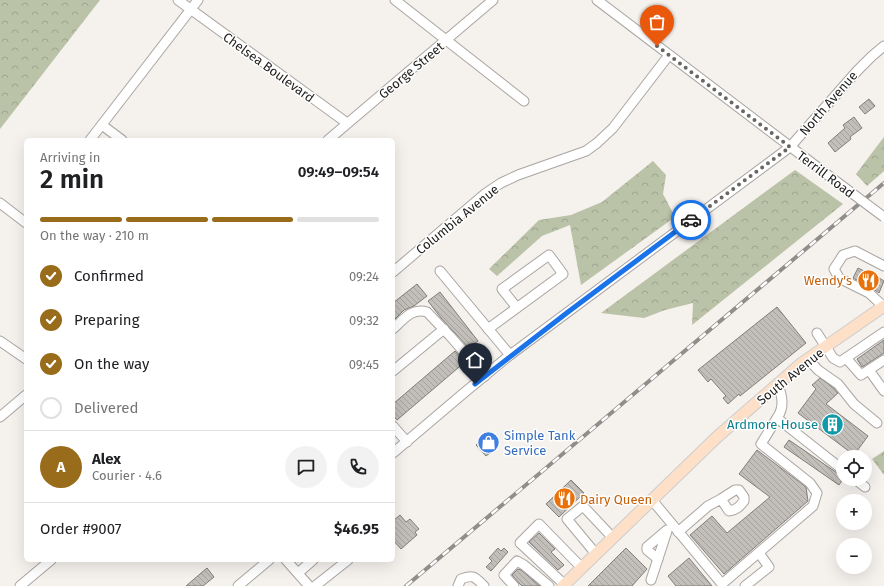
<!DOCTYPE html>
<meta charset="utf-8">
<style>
body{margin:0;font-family:"Fira Sans",sans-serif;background:#f2f2f2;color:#202124;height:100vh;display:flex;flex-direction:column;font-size:15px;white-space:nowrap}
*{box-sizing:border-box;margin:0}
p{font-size:13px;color:#757577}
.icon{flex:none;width:22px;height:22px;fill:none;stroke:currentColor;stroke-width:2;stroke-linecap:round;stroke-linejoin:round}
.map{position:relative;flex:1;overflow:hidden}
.sheet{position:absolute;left:24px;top:138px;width:371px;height:424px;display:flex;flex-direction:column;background:#fff;border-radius:6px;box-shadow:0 4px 16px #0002}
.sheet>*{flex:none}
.buttons{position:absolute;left:836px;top:450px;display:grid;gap:8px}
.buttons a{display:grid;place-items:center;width:36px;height:36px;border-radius:50%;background:#fff;box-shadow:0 4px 16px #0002;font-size:20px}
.pin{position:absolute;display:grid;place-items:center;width:34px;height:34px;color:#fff;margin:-41px -17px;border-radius:50% 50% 50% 0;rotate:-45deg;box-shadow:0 0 4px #0007}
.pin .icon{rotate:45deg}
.courier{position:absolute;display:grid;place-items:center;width:40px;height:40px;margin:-20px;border:3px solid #1a73e8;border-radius:50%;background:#fff;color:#222;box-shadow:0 1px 5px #0007}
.overview em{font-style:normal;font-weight:600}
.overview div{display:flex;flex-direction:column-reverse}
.overview{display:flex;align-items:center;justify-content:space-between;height:68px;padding:0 16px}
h1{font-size:26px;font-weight:600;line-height:30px}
.bar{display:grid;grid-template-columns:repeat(4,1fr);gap:6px 4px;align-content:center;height:48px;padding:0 16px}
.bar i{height:5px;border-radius:3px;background:#e0e0e0}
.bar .selected{background:#986c1a}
.bar p{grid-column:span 4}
.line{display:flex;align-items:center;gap:10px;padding:0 16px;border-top:1px solid #e0e0e0}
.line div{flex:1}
.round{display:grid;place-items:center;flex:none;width:42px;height:42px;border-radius:21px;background:#f2f2f2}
ol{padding:0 16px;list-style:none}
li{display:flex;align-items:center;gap:12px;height:44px}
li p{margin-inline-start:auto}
li .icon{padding:4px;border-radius:50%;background:#986c1a;color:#fff;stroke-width:4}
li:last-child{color:#757577}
li i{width:22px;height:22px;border:2px solid #e0e0e0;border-radius:50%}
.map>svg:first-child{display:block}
.forest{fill:url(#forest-crowns)}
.building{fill:url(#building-back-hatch);stroke:#817e7a}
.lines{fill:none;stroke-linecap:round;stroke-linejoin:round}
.minor-casing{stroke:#aaa5a2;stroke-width:11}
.major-casing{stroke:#cecdcd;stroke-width:13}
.minor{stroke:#fff;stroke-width:9}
.major{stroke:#fde0c7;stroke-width:11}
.rail-casing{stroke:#908d8a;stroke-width:4}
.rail{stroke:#fff;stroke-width:2.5;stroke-dasharray:8;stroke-linecap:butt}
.minor-bridge-casing{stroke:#aaa5a2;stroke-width:11;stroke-linecap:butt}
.minor-bridge{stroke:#fff;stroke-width:9}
.done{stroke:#696764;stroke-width:4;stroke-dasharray:0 7.2}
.route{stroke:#1a73e8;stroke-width:5}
.labels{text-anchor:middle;stroke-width:3;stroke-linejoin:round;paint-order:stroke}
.street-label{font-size:13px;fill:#1e1d1b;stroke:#fff}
.food-label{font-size:13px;fill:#c56008;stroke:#fff;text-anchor:end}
.culture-label{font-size:13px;fill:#0d838f;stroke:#fff;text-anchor:end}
.shop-label{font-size:13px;fill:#366cbe;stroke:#fff;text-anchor:start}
</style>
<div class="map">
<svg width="884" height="586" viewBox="0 0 884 586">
<defs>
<pattern id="forest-crowns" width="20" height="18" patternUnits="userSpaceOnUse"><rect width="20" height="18" fill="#bac2a7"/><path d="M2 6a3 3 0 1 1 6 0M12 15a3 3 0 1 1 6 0" fill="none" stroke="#9fa68f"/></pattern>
<pattern id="building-back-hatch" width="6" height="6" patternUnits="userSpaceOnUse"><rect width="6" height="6" fill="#c2beba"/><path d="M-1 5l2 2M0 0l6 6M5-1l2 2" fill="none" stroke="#a6a39f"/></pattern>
</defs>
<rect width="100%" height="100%" fill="#f5f1ed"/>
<!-- forest -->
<g class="forest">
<path d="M0 0H100L0 129Z"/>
<path d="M884 137V171L867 186 856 174Z"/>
<path d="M653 161 666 175 663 194 675 217 581 285 570 225 542 236 497 276 489 269 539 220 571 215 602 202Z"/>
<path d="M795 170 843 204 692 325 693 303 665 310 644 318 601 313Z"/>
<path d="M884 451V475L872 459Z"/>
</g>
<!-- building -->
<g class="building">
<path d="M869 99 875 106 865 114 859 107Z"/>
<path d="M854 117 862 128 850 137 851 139 835 152 828 143 845 128 843 125Z"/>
<path d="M858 268 872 275 873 274 884 281 879 293 872 288 853 278Z"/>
<path d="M417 284 427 296 414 306 404 310 393 321V303Z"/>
<path d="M440 292 478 341 469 348 441 318 428 301Z"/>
<path d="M777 307 806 343 740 396 739 394 728 404 723 398 726 396 711 379 708 382 698 370Z"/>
<path d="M884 340V353L862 367 857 359Z"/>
<path d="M455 351 465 362 397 420 393 415V404Z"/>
<path d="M820 378 834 388 838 393 826 404 868 436 854 455 798 413 816 389 812 385Z"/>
<path d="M488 434 499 446 486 456 476 445Z"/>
<path d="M789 440 843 477V479L839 485 784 447Z"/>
<path d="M757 450 806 487 808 501 724 574 690 535 712 516 727 533 770 497 739 474Z"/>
<path d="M571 480 584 493 559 517 546 504Z"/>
<path d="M400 515 406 522 410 519 419 529 415 532 417 535 401 549 393 540V521Z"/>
<path d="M539 533 555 549 551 552 564 565 558 570 529 542Z"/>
<path d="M498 548 501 551 504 548 508 552 491 571 486 567 492 561 489 558Z"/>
<path d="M626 548 647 569 632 586H588Z"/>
<path d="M689 558 712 586H676L668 576Z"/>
<path d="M207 568 214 577 203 586H186Z"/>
<path d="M518 569 521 570 540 586H522L520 584 512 575Z"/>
</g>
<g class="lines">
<defs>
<g id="minor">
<path d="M178 0 347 123"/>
<path d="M395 0 524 101"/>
<path d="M597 0 829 176"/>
<path d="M102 125 122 140"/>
<path d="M90 140 198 0"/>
<path d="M328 140 493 0"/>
<path d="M0 203 26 223"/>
<path d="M440 271 510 355"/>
<path d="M393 272 486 193 501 183 518 175 586 151 597 143 613 128 669 55"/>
<path d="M884 307 869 293 839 278 834 269 843 255 855 251 884 266"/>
<path d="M393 329C403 320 412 307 427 312L450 336 485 376"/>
<path d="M488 329 563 274 549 255 502 289 517 308"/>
<path d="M817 333 833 358 840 362 884 332"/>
<path d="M0 341 26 359"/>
<path d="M846 358 861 375 884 360"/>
<path d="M808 359 818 370 838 384 854 404 877 423"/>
<path d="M869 370 884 391"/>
<path d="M393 371 444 329"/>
<path d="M778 384C782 396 785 407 777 418L843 470"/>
<path d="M0 417 26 395"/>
<path d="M393 426 407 442"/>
<path d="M393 453 465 392 510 355 790 147 857 71 872 56 884 46"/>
<path d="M855 479 865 487"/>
<path d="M652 500 722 584 813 506 817 493 810 483 761 444 777 418"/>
<path d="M678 532 708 506 721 499 729 511C737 510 740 506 744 501V497L739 490H735L721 499"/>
<path d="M596 554 567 519 583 506 613 538"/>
<path d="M658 559 647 550V547L667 530"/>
<path d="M286 560 309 586"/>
<path d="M298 573 313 560"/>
<path d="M651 580 667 531"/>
<path d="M20 586 51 560"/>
<path d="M238 586 269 560"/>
<path d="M315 586 348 560"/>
<path d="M458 586 461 579C473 574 475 577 484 586"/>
<path d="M514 586 504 575 517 561 524 565 549 586"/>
<path d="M566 586 520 543 539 524 582 568"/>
<path d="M745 586 769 567 759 553"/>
</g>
<path id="major" d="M563 586 717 437 802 363 884 306"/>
</defs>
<!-- minor casing -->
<use href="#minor" class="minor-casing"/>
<!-- major casing -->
<use href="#major" class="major-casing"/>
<!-- minor -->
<use href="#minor" class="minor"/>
<!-- major -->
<use href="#major" class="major"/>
<defs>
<path id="rail" d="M406 586 884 183"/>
</defs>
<!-- rail casing -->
<use href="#rail" class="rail-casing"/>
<!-- rail -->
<use href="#rail" class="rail"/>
<defs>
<path id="minor-bridge" d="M829 176 884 217"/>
</defs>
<!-- minor-bridge casing -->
<use href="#minor-bridge" class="minor-bridge-casing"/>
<!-- minor-bridge -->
<use href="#minor-bridge" class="minor-bridge"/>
</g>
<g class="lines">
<!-- done -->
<path class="done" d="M657 46 790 147 691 220"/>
<!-- route -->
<path class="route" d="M475 384 568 312 691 220"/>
</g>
<!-- icons -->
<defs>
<symbol id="restaurant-disc" viewBox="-11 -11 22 22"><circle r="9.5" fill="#e8710a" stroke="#fff"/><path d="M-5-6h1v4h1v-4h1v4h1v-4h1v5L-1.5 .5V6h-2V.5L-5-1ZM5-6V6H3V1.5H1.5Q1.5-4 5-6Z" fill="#fff"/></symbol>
<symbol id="building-disc" viewBox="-11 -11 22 22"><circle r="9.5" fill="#0f9aa8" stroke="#fff"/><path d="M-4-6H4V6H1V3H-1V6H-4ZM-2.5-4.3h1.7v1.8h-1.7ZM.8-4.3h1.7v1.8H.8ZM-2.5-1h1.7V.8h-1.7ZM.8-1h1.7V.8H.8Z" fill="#fff"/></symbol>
<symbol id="shop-disc" viewBox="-11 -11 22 22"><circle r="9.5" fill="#3f7fe0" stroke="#fff"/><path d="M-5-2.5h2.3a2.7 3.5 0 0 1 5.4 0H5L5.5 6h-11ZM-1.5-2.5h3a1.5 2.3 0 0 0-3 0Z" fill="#fff"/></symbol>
</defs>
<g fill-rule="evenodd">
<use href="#restaurant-disc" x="856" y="268" width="25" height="25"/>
<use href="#building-disc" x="820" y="412" width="25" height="25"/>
<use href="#shop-disc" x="476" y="430" width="25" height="25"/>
<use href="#restaurant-disc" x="552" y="486" width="25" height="25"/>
</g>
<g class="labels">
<!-- street labels -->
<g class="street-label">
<text transform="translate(269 67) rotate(36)" y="5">Chelsea Boulevard</text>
<text transform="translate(411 70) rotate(-40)" y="5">George Street</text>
<text transform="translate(828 103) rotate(-49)" y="5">North Avenue</text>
<text transform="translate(826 174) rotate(37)" y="5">Terrill Road</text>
<text transform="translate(457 219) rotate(-39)" y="5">Columbia Avenue</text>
<text transform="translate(790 376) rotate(-39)" y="5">South Avenue</text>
</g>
<!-- food labels -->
<g class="food-label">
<text x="852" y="285">Wendy's</text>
<text x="580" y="504" text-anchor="start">Dairy Queen</text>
</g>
<!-- culture labels -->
<g class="culture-label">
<text x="818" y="429">Ardmore House</text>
</g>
<!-- shop labels -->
<g class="shop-label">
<text x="504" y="440">Simple Tank<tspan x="504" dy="15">Service</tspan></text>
</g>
</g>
</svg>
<div class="buttons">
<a><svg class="icon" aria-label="locate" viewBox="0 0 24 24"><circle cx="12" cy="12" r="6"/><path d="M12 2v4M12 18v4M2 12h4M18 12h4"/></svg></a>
<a>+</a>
<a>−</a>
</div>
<div class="pin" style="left:657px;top:46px;background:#ea580c"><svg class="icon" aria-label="bag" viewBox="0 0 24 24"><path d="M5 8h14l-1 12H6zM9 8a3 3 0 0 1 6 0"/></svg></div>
<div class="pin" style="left:475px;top:384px;background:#1f2937"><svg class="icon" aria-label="home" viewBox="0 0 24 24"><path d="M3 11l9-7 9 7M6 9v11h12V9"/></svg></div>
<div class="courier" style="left:691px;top:220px"><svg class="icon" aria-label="car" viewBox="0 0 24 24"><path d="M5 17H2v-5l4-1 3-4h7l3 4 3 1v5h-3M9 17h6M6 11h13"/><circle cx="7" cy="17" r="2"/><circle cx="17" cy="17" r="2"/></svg></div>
<section class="sheet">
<div class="overview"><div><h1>2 min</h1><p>Arriving in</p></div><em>09:49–09:54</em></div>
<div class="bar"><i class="selected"></i><i class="selected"></i><i class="selected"></i><i></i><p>On the way · 210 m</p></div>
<ol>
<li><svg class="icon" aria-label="check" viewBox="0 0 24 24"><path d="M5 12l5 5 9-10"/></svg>Confirmed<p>09:24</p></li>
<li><svg class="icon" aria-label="check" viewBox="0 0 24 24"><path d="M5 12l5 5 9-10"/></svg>Preparing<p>09:32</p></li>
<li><svg class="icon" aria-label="check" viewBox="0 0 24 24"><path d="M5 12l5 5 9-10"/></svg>On the way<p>09:45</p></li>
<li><i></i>Delivered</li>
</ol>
<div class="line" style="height:72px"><b class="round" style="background:#986c1a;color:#fff">A</b><div><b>Alex</b><p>Courier · 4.6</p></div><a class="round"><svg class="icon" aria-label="chat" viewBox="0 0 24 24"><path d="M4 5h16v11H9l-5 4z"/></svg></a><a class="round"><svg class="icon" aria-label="phone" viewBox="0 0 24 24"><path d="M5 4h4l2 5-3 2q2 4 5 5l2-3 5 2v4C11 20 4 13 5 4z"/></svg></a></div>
<div class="line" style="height:52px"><div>Order #9007</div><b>$46.95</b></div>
</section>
</div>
